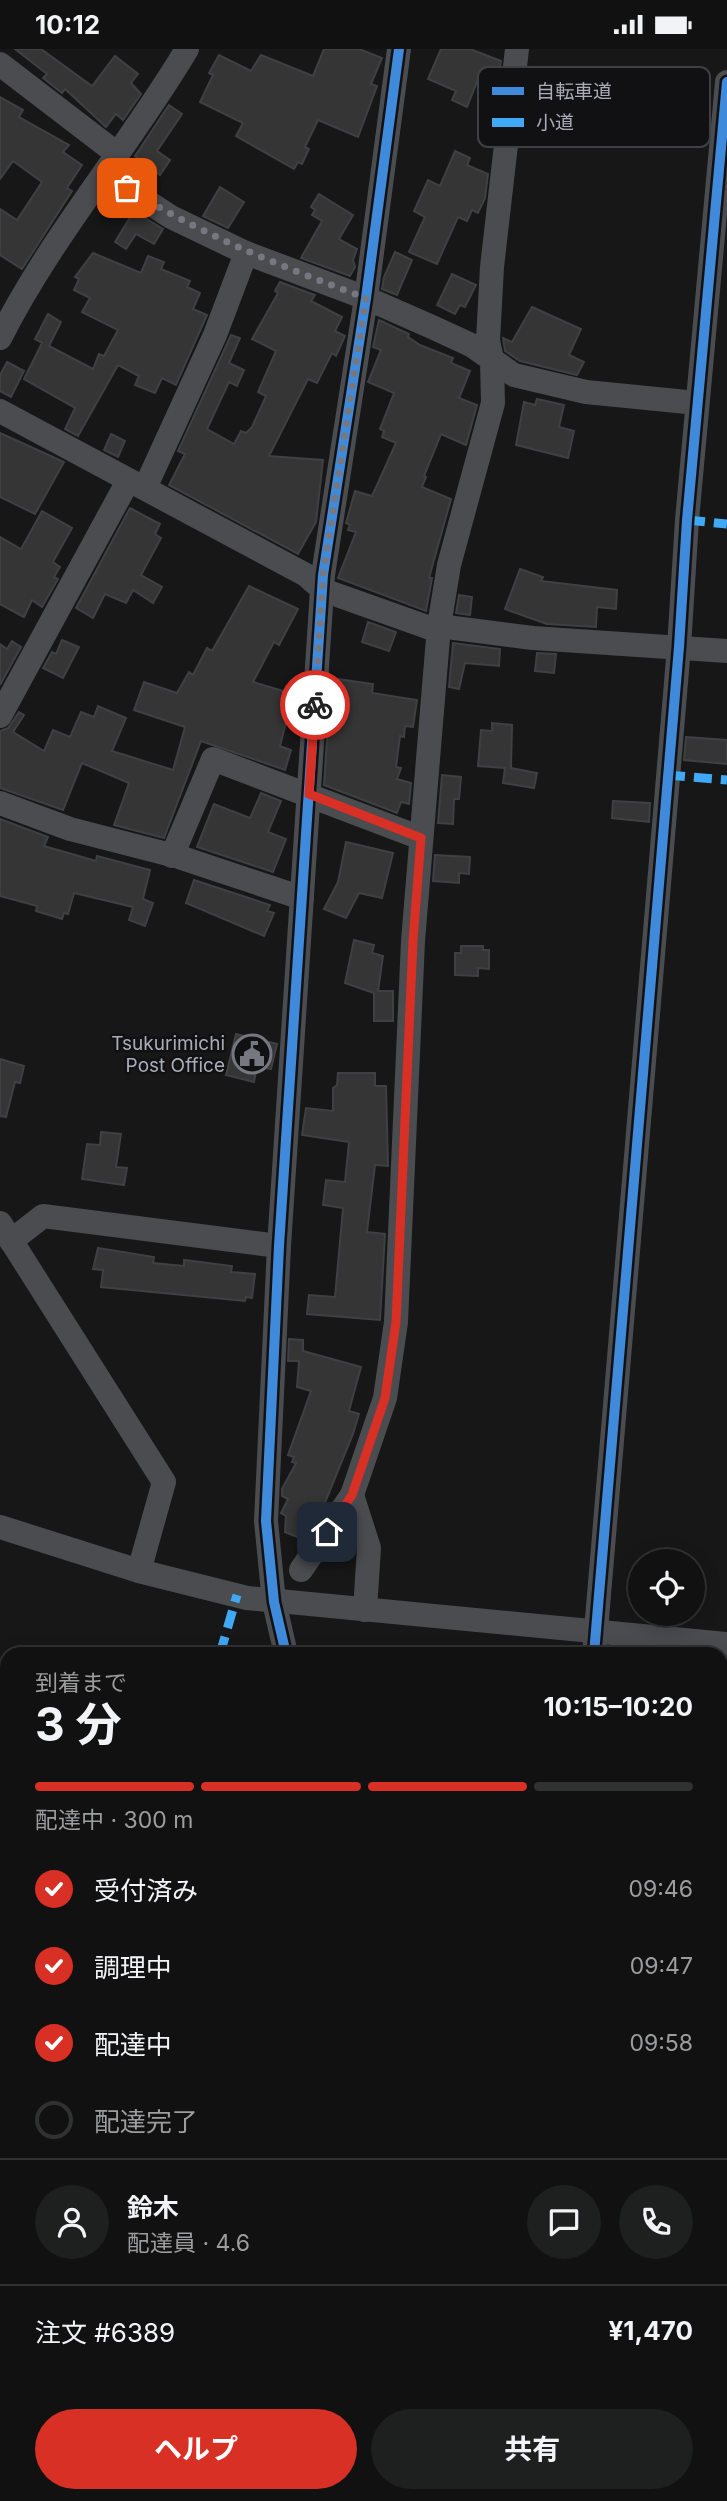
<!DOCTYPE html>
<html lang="ja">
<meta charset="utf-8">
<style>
body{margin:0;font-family:Inter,"Noto Sans JP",sans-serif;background:#1e1f1f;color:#f1f3f6;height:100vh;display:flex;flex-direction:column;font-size:26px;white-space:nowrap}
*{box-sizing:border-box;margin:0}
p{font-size:23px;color:#9c9d9f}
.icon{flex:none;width:38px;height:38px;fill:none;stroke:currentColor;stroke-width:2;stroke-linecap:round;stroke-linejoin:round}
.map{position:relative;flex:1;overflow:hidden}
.panel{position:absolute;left:0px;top:1598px;width:728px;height:856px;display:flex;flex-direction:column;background:#111;border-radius:21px 21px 0 0;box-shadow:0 4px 18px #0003,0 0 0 2px #303131}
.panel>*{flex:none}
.buttons{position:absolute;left:628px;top:1500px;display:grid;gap:14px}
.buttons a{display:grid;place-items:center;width:77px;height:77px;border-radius:50%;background:#111;box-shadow:0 4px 18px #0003,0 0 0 2px #303131;font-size:35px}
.pin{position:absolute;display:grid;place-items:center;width:60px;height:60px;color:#fff;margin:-30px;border-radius:14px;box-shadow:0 4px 10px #0006}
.courier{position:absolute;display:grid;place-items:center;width:70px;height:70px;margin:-35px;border:5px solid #d93025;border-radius:50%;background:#fff;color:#222;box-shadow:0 2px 9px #0007}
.overview em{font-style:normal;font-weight:700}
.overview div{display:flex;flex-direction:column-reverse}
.overview{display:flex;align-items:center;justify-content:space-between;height:119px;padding:0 35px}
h1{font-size:46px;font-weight:700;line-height:52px}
.bar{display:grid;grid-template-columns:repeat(4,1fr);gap:10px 7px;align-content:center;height:84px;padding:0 35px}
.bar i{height:9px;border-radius:5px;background:#303131}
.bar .current{background:#d93025}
.bar p{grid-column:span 4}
.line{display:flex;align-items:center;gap:18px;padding:0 35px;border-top:2px solid #303131}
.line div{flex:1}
.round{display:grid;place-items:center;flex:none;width:74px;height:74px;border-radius:37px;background:#1e1f1f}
ol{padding:0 35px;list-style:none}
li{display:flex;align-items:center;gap:21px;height:77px}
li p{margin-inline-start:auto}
li .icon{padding:7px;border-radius:50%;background:#d93025;color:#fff;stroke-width:4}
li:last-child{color:#9c9d9f}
li i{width:38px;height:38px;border:4px solid #303131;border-radius:50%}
.button{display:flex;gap:14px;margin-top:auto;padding:14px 35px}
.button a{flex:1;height:80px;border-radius:42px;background:#d93025;color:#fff;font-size:28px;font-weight:700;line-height:80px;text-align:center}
.button a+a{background:#1e1f1f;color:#f1f3f6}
.status{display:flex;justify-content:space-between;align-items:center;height:49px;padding:0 35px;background:#111;direction:ltr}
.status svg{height:19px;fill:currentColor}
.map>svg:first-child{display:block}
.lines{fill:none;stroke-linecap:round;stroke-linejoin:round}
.stream{stroke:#2a3239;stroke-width:6}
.building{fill:#353536;stroke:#3f4043;stroke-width:2}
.minor{stroke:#4b4c50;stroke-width:24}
.quiet{stroke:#3fa9f5;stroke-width:9;stroke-dasharray:18 9;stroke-linecap:butt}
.cycleway-casing{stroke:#111113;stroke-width:15}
.cycleway{stroke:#408adc;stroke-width:10}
.done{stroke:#757880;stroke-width:7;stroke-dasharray:0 12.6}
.route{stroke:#d93025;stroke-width:9}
.labels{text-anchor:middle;stroke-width:5;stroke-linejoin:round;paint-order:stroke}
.poi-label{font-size:19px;fill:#a8adb8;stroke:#111113;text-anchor:end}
.key{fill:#111113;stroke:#3e4045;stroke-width:2}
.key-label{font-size:19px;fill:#a8adb8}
</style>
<div class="status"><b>10:12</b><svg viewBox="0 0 49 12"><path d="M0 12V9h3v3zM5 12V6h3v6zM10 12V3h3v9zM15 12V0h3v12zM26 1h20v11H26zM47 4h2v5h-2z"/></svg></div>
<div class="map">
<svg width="727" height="2452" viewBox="0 0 727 2452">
<rect width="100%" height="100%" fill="#171717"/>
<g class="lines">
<!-- stream -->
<g class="stream">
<path d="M0 2101 7 2105"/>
<path d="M414 2446 419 2452"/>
</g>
</g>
<!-- building -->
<g class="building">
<path d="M15 0H41L92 37 115 7 138 25 131 34 141 45 123 71 116 65 106 78 65 40 62 44 43 29 47 25Z"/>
<path d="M324 0H359L382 9 371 35 377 37 358 88 318 71 305 98 309 100 302 115 298 113 294 120 236 87 243 74 200 53 213 26 209 24 219 6 251 22 261 6 313 27Z"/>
<path d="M441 0H470L501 12 499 23H481L467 58 452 51 456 42 428 30Z"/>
<path d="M0 48 23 61 19 68 69 96 63 103 82 116 67 139 72 142 22 220 0 206V160L17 171 42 133 13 112 0 130Z"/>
<path d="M169 56 182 65 157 102 170 111 160 126 135 107Z"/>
<path d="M455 102 470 109 467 116 488 125 485 149 478 164 472 161 467 172 458 168 437 215 409 203 425 168 414 162 428 131 440 137Z"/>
<path d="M220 138 244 153 228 179 203 167Z"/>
<path d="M319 145 353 166 339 190 357 200 353 211 355 218 350 227 301 209 322 172 312 166 315 161 311 158Z"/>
<path d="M134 162 163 180 154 195 136 185 126 200 115 193Z"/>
<path d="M395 203 412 211 397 246 382 240 384 228Z"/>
<path d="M93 204 141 224 148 207 164 213 161 220 190 232 187 238 200 244 193 260 207 266 176 336 162 329 155 344 135 336 139 327 118 316 78 387 65 380 75 359 24 330 42 294 35 290 48 265 61 273 49 297 93 320 99 305 104 307 118 281 82 263 90 249 74 241 79 230 75 228Z"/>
<path d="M452 225 476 236 465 258 460 256 455 265 437 256Z"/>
<path d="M280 233 315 246 311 252 342 268 335 282 345 287 336 307 332 304 317 334 308 330 269 407 323 411 316 473 298 505 169 436 185 405 178 402 231 286 240 289 229 314 244 321 237 337 229 333 207 380 234 395 241 382 246 384 252 378 266 347 258 343 276 302 252 290 278 244 275 242Z"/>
<path d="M532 258 581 280 569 306 584 313 577 326 520 312 505 302 503 289 512 293Z"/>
<path d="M379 271 409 285 408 288 420 296 453 309 451 314 470 322 459 349 477 356 466 396 441 385 424 427 426 428 422 438 451 450 429 529H432L426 562 338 529 356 483 348 481 350 476 346 474 355 442 372 447 396 394 382 388 384 382 380 380 394 344 368 333 381 301 373 298Z"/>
<path d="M7 313 24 322 11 348 0 342V326Z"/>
<path d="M537 350 564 356 559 378 574 382 568 409 516 396 524 353 535 356Z"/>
<path d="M0 384 64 413 35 465 0 448Z"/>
<path d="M111 385 125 392 118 408 104 401Z"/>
<path d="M130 459 160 475 155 485 161 489 141 526 162 538 153 554 133 541 126 554 105 545 93 569 76 559Z"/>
<path d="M42 462 72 479 53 513 60 518 54 528 58 530 42 558 32 551 24 568 0 555V488L21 500Z"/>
<path d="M520 520 543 528 541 532 617 541 616 560 597 558 596 578 547 575 505 560Z"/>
<path d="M249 537 298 560 279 596 274 593 253 633 293 645 280 697 291 701 285 721 201 692 164 789 114 776 129 734 82 714 63 761 0 739V682L8 679 19 663 24 666 13 683 44 702 53 681 70 688 81 663 94 668 98 657 126 669 112 702 173 721 185 678 134 661 144 633 177 644 189 623 193 626 207 599 212 602Z"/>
<path d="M459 546 472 548 470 566 456 564Z"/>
<path d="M368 573 396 583 389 602 362 593Z"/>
<path d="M62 591 79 598 63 629 43 619 52 603 56 605Z"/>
<path d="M12 592 21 598 0 636V595L7 600Z"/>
<path d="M453 594 500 600 499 617 465 614 459 640 449 638Z"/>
<path d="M537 604 556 605 554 624 535 622Z"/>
<path d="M331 629 373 635 372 644 417 651 413 678 405 677 404 688 400 687 396 718 401 719 397 730 411 734 409 755 401 753 397 764 324 736Z"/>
<path d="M492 674 512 676 511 719 537 724 534 739 503 734 505 719 478 717 481 681 492 682Z"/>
<path d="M686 688 727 691V715L684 711Z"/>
<path d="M442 726 461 728 459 750H454L453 775 438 774Z"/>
<path d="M261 744 281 752 268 783 286 790 273 823 197 798 214 755 250 769Z"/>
<path d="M613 752 650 754 649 773 612 769Z"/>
<path d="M0 770 48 788 44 797 96 812 97 807 150 821 143 850 153 854 145 877 129 871 133 858 74 844 68 865 64 864 62 870 36 862 37 857 0 847Z"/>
<path d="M346 793 393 804 382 849 359 844 346 869 324 860 338 833Z"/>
<path d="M435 806 470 808 469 825 459 824V834L433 832Z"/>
<path d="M194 831 270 856 267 862 274 864 264 887 186 854Z"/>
<path d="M354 891 374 896 372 904 383 907 378 942H393V972H374V944L345 934Z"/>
<path d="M461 897H483V901H489V920L478 919V927L455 926V904H461Z"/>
<path d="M236 985 277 995 271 1020 257 1017 254 1033 226 1026Z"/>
<path d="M0 1010 24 1017 20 1034 15 1033 6 1068 0 1067Z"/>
<path d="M338 1024H375V1037H386L388 1117 375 1116 367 1183 385 1185 380 1271 307 1265 309 1246 335 1248 343 1159 323 1156 326 1131 345 1133 349 1093 302 1086 306 1059 333 1062V1039L337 1036Z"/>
<path d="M101 1083 121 1085 116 1118 127 1119 124 1136 82 1130 87 1095 100 1096Z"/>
<path d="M98 1199 154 1208 153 1214 184 1217V1211L232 1217 231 1223 255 1225 252 1249 246 1248 245 1252 101 1238 103 1221 93 1220Z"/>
<path d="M289 1290 303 1291V1302L361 1318 349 1362 359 1365 353 1385 320 1466 300 1489 285 1483 286 1467 281 1464 288 1450 282 1447V1440L296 1414 292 1413 294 1408 288 1406 311 1342 297 1338 299 1312H288Z"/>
</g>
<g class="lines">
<!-- minor -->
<g class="minor">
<path d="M0 15 116 104"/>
<path d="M105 125 171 168 246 204 366 249 432 278 471 296 514 326 586 343 697 354"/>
<path d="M0 289C52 186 128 99 187 0"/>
<path d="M0 362 306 526 323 541 430 579 439 577 533 589 727 602"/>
<path d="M145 439 215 286 246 204"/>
<path d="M0 667 128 432"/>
<path d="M0 754 70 780 179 808 302 849"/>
<path d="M172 807 213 710 421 789"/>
<path d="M0 1174 164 1433 139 1522"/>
<path d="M11 1192 43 1167 279 1197"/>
<path d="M352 1446 369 1499 365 1561"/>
<path d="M0 1478 139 1522 247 1549 727 1595"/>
<path d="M301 1521 352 1446 385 1349 396 1273 413 892 439 577 449 516 493 354 492 311 488 291 492 218 517 0"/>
<path d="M286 1605 274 1553 266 1472 279 1197 323 526 366 249 399 0"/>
<path d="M594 1605 679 598 687 471 727 33"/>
<path d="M292 2446 296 2452"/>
<path d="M513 2446 514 2452"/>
<path d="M163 2452 165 2446"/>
</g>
<!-- quiet -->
<g class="quiet">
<path d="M687 471 727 475"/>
<path d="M667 726 727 731"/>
<path d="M220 1605 237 1546"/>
</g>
<defs>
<g id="cycleway">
<path d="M286 1605 274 1553 266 1472 279 1197 323 526 366 249 399 0"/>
<path d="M594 1605 679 598 687 471 727 33"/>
</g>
</defs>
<!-- cycleway casing -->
<use href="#cycleway" class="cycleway-casing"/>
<!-- cycleway -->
<use href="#cycleway" class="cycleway"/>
</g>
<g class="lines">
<!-- done -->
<path class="done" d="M127 139C203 187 283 218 366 249L323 526 315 656"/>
<!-- route -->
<path class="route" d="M315 656 309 745 421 789 413 892 396 1273 385 1349 352 1446 327 1483"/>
</g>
<!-- icons -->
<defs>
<symbol id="civic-ring" viewBox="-11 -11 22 22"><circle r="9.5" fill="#111113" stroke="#757880" stroke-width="1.5"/><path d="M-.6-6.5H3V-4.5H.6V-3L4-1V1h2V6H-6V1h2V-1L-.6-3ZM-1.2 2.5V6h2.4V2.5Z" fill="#757880"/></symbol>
</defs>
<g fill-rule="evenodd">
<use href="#civic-ring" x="230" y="983" width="44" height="44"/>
</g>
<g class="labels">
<!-- poi labels -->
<g class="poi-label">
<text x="225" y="1001">Tsukurimichi<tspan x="225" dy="22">Post Office</tspan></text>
</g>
</g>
<!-- legend -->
<rect x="478" y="18" width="232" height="80" rx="10" class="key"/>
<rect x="492" y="38" width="32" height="8" fill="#408adc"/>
<rect x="492" y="69" width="32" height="9" fill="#3fa9f5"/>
<g class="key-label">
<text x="536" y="49">自転車道</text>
<text x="536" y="80">小道</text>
</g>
</svg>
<div class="buttons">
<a><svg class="icon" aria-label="locate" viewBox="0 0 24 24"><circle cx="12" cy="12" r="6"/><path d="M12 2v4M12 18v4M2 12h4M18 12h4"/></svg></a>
</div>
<div class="pin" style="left:127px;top:139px;background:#ea580c"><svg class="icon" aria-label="bag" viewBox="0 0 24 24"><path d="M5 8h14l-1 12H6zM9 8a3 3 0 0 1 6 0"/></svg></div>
<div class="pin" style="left:327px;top:1483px;background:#1f2937"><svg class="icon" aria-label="home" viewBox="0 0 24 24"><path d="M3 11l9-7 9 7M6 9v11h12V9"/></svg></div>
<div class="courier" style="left:315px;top:656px"><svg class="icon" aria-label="bike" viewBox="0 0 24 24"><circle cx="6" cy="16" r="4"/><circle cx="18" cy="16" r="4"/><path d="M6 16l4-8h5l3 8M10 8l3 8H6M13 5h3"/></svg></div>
<section class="panel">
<div class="overview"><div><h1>3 分</h1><p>到着まで</p></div><em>10:15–10:20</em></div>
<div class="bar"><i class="current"></i><i class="current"></i><i class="current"></i><i></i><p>配達中 · 300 m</p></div>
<ol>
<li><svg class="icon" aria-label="check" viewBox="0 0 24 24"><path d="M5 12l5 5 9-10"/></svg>受付済み<p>09:46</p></li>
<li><svg class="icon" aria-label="check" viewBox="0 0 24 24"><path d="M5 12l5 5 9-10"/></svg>調理中<p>09:47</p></li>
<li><svg class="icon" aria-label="check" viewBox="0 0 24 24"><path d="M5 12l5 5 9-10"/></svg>配達中<p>09:58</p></li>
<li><i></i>配達完了</li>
</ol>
<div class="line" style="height:126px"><a class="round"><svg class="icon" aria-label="person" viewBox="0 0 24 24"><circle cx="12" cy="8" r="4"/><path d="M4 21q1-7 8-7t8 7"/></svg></a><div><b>鈴木</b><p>配達員 · 4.6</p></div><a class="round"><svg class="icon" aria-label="chat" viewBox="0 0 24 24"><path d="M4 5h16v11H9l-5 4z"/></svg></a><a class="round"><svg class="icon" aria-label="phone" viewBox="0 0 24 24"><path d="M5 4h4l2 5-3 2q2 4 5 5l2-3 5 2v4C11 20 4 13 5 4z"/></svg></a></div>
<div class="line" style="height:91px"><div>注文 #6389</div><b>¥1,470</b></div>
<div class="button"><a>ヘルプ</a><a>共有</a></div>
</section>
</div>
